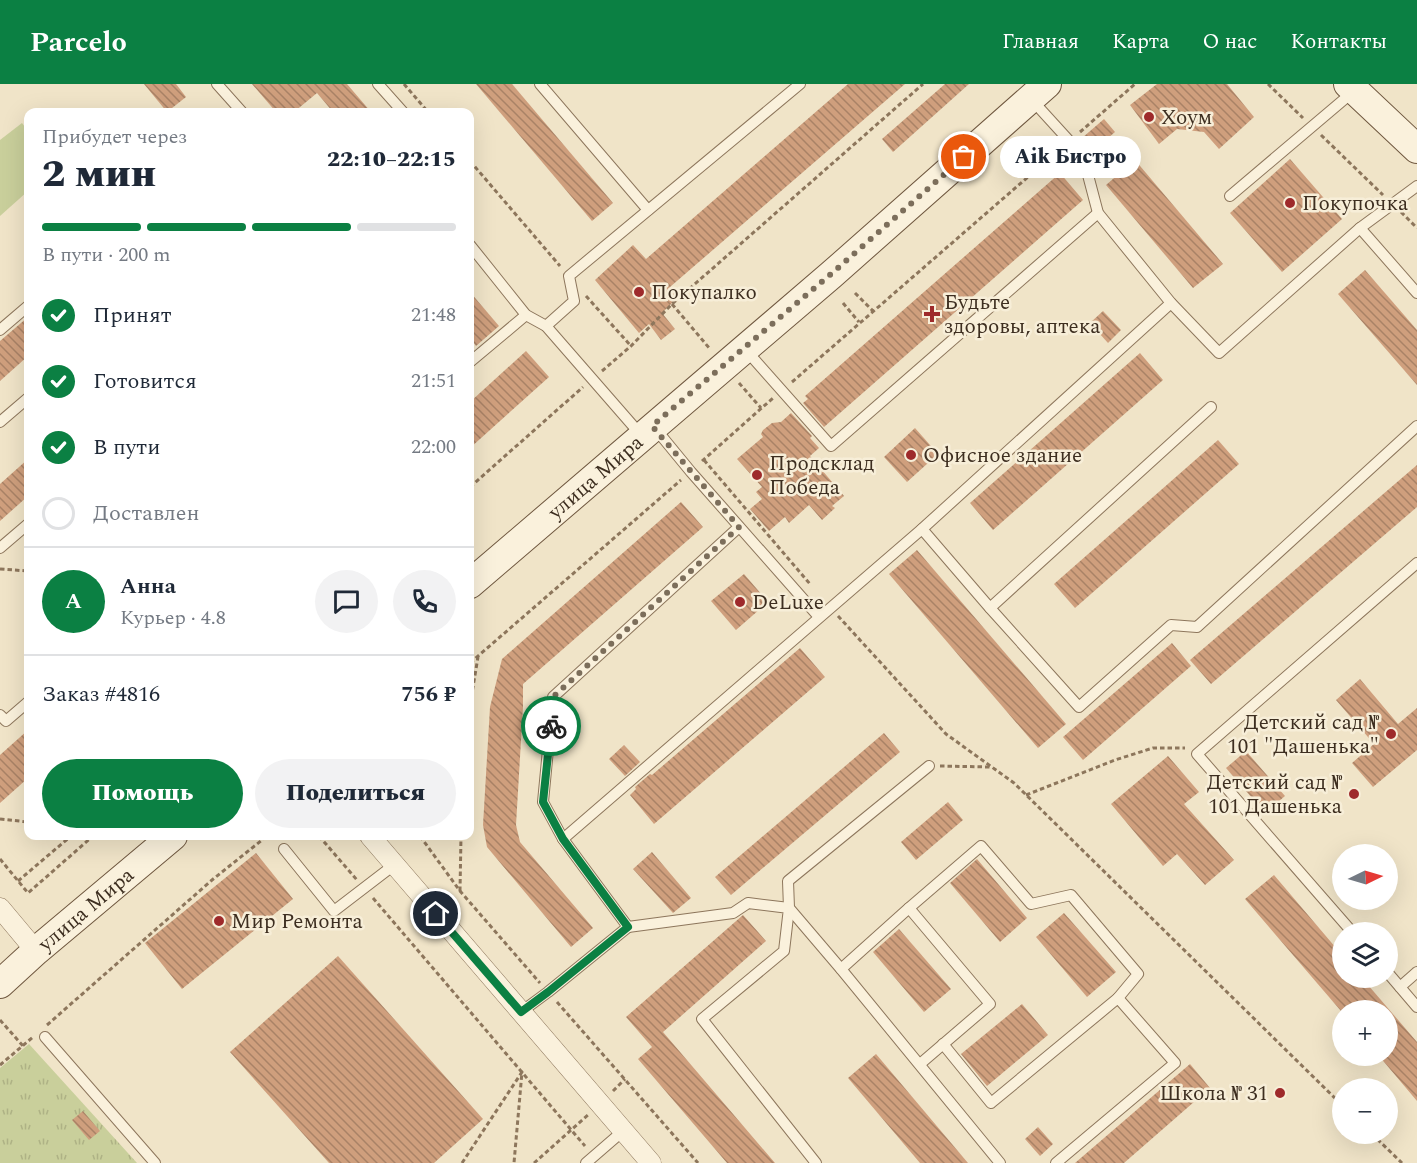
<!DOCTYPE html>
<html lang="ru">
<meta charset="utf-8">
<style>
body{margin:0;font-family:Spectral,serif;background:#f2f2f3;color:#1f2937;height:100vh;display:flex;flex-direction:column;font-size:22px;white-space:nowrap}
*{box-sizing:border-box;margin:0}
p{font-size:20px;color:#747a83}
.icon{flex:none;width:33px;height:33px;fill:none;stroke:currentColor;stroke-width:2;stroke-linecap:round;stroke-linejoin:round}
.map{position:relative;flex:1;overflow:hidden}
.sheet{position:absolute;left:24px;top:24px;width:450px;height:732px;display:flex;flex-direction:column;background:#fff;border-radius:12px;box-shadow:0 6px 24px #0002}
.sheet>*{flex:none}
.needle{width:39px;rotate:85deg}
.fabs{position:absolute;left:1332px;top:760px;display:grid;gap:12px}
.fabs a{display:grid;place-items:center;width:66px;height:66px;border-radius:50%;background:#fff;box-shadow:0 6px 24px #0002;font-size:30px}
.pin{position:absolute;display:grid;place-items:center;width:51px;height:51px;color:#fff;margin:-26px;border:3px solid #fff;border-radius:50%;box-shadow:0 2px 6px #0007}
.courier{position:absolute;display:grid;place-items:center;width:60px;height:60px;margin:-30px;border:4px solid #0b8043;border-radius:50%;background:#fff;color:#222;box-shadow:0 2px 8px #0007}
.bubble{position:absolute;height:42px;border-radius:21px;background:#fff;box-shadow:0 6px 24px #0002;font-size:20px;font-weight:800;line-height:42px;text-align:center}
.head em{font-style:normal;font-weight:800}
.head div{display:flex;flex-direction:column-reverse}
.head{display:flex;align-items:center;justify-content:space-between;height:102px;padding:0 18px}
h1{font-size:39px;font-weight:800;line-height:45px}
.bar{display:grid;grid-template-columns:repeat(4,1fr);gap:9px 6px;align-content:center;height:72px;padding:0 18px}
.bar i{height:8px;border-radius:4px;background:#e0e1e3}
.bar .active{background:#0b8043}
.bar p{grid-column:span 4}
.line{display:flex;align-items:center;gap:15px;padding:0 18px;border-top:2px solid #e0e1e3}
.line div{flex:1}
.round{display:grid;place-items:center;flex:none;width:63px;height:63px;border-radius:32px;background:#f2f2f3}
ol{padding:0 18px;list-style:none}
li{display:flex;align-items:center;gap:18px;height:66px}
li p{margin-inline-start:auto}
li .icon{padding:6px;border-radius:50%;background:#0b8043;color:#fff;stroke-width:4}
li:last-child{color:#747a83}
li i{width:33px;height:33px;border:3px solid #e0e1e3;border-radius:50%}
.primary-button{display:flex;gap:12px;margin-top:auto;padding:12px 18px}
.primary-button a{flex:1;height:69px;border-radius:36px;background:#0b8043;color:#fff;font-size:24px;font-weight:800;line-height:69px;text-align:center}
.primary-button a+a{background:#f2f2f3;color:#1f2937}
header{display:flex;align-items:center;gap:36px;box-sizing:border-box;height:84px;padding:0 30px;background:#0b8043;color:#fff}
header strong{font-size:28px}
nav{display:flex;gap:33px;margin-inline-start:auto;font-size:21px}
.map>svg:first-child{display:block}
.grass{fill:#c9cf9b}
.park{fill:url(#park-tufts)}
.building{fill:url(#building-back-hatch)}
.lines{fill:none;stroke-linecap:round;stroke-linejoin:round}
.lane-casing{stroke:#8d765c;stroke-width:12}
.street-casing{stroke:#8d765c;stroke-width:21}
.secondary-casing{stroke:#6f573f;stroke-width:30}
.path{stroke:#8d765c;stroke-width:3;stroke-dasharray:4.5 3;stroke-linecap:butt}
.lane{stroke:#faf1dc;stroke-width:10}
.street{stroke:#faf1dc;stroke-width:20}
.secondary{stroke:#faf1dc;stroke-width:28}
.done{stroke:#7c6e5b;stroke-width:6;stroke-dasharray:0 10.8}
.route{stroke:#0b8043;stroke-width:8}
.poi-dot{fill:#9e2a2b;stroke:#f7eed8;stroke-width:2}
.labels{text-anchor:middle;stroke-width:5;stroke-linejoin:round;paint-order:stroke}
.poi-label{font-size:21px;fill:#3d2e20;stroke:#f7eed8;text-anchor:start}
.street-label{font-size:21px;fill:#3d2e20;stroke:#f7eed8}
</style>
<header>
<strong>Parcelo</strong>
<nav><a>Главная</a><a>Карта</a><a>О нас</a><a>Контакты</a></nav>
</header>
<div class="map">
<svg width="1417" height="1079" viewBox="0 0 1417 1079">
<defs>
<pattern id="park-tufts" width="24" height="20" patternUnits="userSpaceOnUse" patternTransform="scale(1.5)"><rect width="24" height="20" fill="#c9cf9b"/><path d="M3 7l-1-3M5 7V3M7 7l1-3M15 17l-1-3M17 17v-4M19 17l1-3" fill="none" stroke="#aeb285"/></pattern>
<pattern id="building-back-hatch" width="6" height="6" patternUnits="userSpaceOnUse" patternTransform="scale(1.5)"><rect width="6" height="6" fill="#cf9f7d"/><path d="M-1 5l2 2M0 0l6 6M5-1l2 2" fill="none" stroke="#a98266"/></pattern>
</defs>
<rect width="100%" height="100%" fill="#f0e4c8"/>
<!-- grass -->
<path class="grass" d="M22 39 28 47V107L0 132V56Z"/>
<!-- park -->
<path class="park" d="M29 960 137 1079H0V984Z"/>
<!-- building -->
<g class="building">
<path d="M144 0H176L186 13 167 28Z"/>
<path d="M252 0H347L371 28H333L317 9 294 28H276Z"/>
<path d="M476 0H512L613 119 592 137Z"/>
<path d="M848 0H905L670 203 678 213 662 229 675 245 661 256 649 240 639 249 595 196 633 161 646 175Z"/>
<path d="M945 0H969L893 68 882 55Z"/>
<path d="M1157 0H1227L1254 33 1219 65 1204 48 1177 45 1159 60 1130 21Z"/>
<path d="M1104 35 1115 48 1093 67 1082 54Z"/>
<path d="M1290 75 1342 135 1282 188 1230 129Z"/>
<path d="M1135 76 1223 180 1193 204 1106 101Z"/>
<path d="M1060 89 1083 116 824 343 803 319 808 315 805 312Z"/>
<path d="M1365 186 1417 246V301L1338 210Z"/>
<path d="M470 208 499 242 476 262 470 254Z"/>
<path d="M1103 227 1121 246 1108 259 1090 239Z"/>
<path d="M28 233V272L0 297V257Z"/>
<path d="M526 267 549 293 470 364V318Z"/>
<path d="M1140 269 1163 296 993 446 970 419Z"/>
<path d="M791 329 812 352 810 354 819 364 810 372 844 412 832 422 835 424 822 436 809 421 789 439 785 433 769 447 750 425 762 415 756 408 762 403 737 375 763 353 761 350 763 346 772 339 781 338Z"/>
<path d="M915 344 938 370 907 398 884 373Z"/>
<path d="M1218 356 1239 380 1075 524 1054 500Z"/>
<path d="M28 375V412L0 437V400Z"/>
<path d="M1417 381V423L1211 600 1190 576Z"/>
<path d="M681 418 703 443 523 600V623L516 741 520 758 593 844 571 863 487 763 483 741 490 623 502 575Z"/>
<path d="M917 466 1066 640 1038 664 889 490Z"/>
<path d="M744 490 768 518 736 546 711 517Z"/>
<path d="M1172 559 1191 582 1083 676 1063 653Z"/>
<path d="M800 564 825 593 654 740 630 711 636 705 635 703 650 690 652 691Z"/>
<path d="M1360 595 1398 640 1417 624V666L1373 703 1352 679 1374 660 1336 616Z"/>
<path d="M28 646V694L0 719V671Z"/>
<path d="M884 649 900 668 731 811 715 793Z"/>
<path d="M624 661 640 678 625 692 609 675Z"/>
<path d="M1246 667 1285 712 1265 729 1226 684Z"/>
<path d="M1168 672 1199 708 1184 720 1234 776 1205 801 1177 770 1163 782 1111 720Z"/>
<path d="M948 718 963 736 916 776 901 758Z"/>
<path d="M652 768 691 814 673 829 633 785Z"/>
<path d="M256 769 293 815 182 905 145 859Z"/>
<path d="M977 775 1027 834 1000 858 950 799Z"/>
<path d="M1274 791 1342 871V894H1362L1417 958V1017L1379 972H1388V927H1341L1245 815Z"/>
<path d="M1064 829 1116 888 1087 913 1036 853Z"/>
<path d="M743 831 766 857 663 948 775 1079H727L638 975 652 963 626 933Z"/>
<path d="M899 845 951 905 924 928 873 868Z"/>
<path d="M338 872 483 1035 434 1079H329L230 968Z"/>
<path d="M1022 920 1048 951 987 1002 961 970Z"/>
<path d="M876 970 968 1079H920L848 994Z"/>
<path d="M1190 980 1210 1004 1124 1079H1075Z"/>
<path d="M83 1027 100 1047 89 1056 72 1036Z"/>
<path d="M1038 1043 1053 1060 1040 1072 1025 1055Z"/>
</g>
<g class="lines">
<defs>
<g id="lane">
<path d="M217 0 242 28"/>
<path d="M378 0 403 28"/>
<path d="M540 0 648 126"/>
<path d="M1032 16 1083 72 1098 129 1171 219 1219 269 1360 144 1417 102"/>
<path d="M1230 112 1354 7"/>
<path d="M1360 144 1417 209"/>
<path d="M470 161 526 231 546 242 641 351"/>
<path d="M546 242 574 217 569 192 800 0"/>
<path d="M0 246 28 222"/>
<path d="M745 265 831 362 1098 129"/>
<path d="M470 278 526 231"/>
<path d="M0 338 28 314"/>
<path d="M654 343 691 388 819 533"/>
<path d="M922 445 990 524 1079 623 1171 541 1197 543 1417 342"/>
<path d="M0 464 28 440"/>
<path d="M990 524 1211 323"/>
<path d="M0 631 6 637 28 618"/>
<path d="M929 682 788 797 789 824 841 885 1000 1079"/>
<path d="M563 755 543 718 553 613 739 443"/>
<path d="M284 765 334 827 394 781"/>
<path d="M628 843 733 829 748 819 789 824 784 867 702 935 816 1079"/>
<path d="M1353 849 1197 670 1417 479"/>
<path d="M841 885 909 824"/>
<path d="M1388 889 1417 923"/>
<path d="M1400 903 1417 888"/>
<path d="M521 928 548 908 628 843 563 755 922 445 1171 219"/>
<path d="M45 953 155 1079"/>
<path d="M943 960 991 1019 1118 914 1175 979 1056 1079"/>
<path d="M920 980 990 920 909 824 981 762 1031 820 1071 811 1138 890 1118 914"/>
<path d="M586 1079 623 1047"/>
</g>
<g id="street">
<path d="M370 752 651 1079"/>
<path d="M0 824 36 867"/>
</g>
<g id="secondary">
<path d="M1348 0 1417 65"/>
<path id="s1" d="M470 500 831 191 1047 0"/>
<path id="s2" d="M0 900 36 867 173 752"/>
</g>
</defs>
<!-- lane casing -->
<use href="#lane" class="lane-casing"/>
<!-- street casing -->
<use href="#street" class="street-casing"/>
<!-- secondary casing -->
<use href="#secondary" class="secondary-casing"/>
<!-- path -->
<g class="path">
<path d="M404 0 428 28"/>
<path d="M1268 0 1303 34"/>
<path d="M1080 48 1135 0"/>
<path d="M1321 51 1383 111"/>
<path d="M470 77 560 182"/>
<path d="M1401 128 1417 144"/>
<path d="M855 209 873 227"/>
<path d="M586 212 631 262"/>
<path d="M843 219 859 238"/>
<path d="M672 220 710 265"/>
<path d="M602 287 631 262 672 220 923 0"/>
<path d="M792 298 1059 66"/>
<path d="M739 299 761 324"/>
<path d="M704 376 810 500"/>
<path d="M702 377 773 314"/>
<path d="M470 403 583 303"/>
<path d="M0 485 28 487"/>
<path d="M838 532 946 650 1014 699 1342 1021"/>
<path d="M470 579 681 396"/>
<path d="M470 621 478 573"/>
<path d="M940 682 990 683"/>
<path d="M1026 711 1115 676 1153 664H1185"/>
<path d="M0 735 28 738"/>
<path d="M319 752 357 796"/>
<path d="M420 752 460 807 540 899"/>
<path d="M0 775 28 809 93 752"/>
<path d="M18 797 71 752"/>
<path d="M460 807 461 752"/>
<path d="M373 814 585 1062"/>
<path d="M557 918 698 1079"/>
<path d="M0 936 23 962"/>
<path d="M47 941 212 796 267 752"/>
<path d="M0 981 33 953"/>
<path d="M613 1007 625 995"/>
<path d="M1372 1050 1402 1079"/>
<path d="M462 1079 522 988 514 1079"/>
<path d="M534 1079 589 1030"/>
</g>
<!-- lane -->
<use href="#lane" class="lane"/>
<!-- street -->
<use href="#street" class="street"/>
<!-- secondary -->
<use href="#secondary" class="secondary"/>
</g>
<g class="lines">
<!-- done -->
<path class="done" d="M551 642 553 613 739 443 652 342 831 190 964 73"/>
<!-- route -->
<path class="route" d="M436 830 521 928 548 908 628 843 563 755 543 718 551 642"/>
</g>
<!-- markers -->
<g class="poi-dot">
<circle cx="1149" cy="33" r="6"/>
<circle cx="1290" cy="119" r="6"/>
<circle cx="639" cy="208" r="6"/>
<path d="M929 221h6v6h6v6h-6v6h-6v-6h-6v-6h6z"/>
<circle cx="911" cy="371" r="6"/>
<circle cx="757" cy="391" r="6"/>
<circle cx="740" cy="518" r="6"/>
<circle cx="1391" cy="650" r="6"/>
<circle cx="1354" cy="710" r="6"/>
<circle cx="219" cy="837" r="6"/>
<circle cx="1280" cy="1009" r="6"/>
</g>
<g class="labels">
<!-- poi labels -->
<g class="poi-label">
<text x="1161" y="40">Хоум</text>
<text x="1302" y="126">Покупочка</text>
<text x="651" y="215">Покупалко</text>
<text x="944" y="225">Будьте<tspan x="944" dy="24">здоровы, аптека</tspan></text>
<text x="923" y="378">Офисное здание</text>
<text x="769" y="386">Продсклад<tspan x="769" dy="24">Победа</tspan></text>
<text x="752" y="525">DeLuxe</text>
<text x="1379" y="645" text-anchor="end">Детский сад №<tspan x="1379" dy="24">101 "Дашенька"</tspan></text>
<text x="1342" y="705" text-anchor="end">Детский сад №<tspan x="1342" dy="24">101 Дашенька</tspan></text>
<text x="231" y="844">Мир Ремонта</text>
<text x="1268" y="1016" text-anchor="end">Школа № 31</text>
</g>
<!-- street labels -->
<g class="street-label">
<text dy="7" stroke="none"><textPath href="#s1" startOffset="165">улица Мира</textPath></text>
<text dy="7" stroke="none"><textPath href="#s2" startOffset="114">улица Мира</textPath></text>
</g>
</g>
</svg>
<div class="fabs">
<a><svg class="needle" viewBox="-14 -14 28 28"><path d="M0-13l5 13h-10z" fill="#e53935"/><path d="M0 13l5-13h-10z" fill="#747a83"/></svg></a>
<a><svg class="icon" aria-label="layers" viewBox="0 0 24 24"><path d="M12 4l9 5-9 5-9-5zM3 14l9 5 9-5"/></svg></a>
<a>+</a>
<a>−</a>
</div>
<div class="pin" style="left:964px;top:73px;background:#ea580c"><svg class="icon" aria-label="bag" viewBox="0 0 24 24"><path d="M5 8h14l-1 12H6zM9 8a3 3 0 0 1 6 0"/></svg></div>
<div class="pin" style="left:436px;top:830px;background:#1f2937"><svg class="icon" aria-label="home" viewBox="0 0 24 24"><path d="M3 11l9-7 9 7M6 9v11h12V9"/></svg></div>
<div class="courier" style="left:551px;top:642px"><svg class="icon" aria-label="bike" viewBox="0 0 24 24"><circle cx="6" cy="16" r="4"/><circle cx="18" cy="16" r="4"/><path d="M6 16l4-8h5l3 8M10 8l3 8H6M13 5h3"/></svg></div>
<div class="bubble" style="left:1000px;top:52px;width:141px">Aik Бистро</div>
<section class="sheet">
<div class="head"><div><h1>2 мин</h1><p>Прибудет через</p></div><em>22:10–22:15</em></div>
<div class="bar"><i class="active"></i><i class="active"></i><i class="active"></i><i></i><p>В пути · 200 m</p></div>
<ol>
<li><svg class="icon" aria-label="check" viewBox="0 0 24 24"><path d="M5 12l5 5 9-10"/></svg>Принят<p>21:48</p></li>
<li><svg class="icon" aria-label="check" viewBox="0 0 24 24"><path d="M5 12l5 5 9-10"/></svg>Готовится<p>21:51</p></li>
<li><svg class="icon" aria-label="check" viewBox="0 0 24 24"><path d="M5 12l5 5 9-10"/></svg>В пути<p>22:00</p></li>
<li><i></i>Доставлен</li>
</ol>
<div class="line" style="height:108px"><b class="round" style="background:#0b8043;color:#fff">А</b><div><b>Анна</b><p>Курьер · 4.8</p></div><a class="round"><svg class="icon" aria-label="chat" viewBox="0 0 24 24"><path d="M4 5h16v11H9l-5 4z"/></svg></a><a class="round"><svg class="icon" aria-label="phone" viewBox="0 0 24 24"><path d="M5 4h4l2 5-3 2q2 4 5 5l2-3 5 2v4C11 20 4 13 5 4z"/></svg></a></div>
<div class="line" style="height:78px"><div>Заказ #4816</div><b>756 ₽</b></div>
<div class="primary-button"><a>Помощь</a><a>Поделиться</a></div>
</section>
</div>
